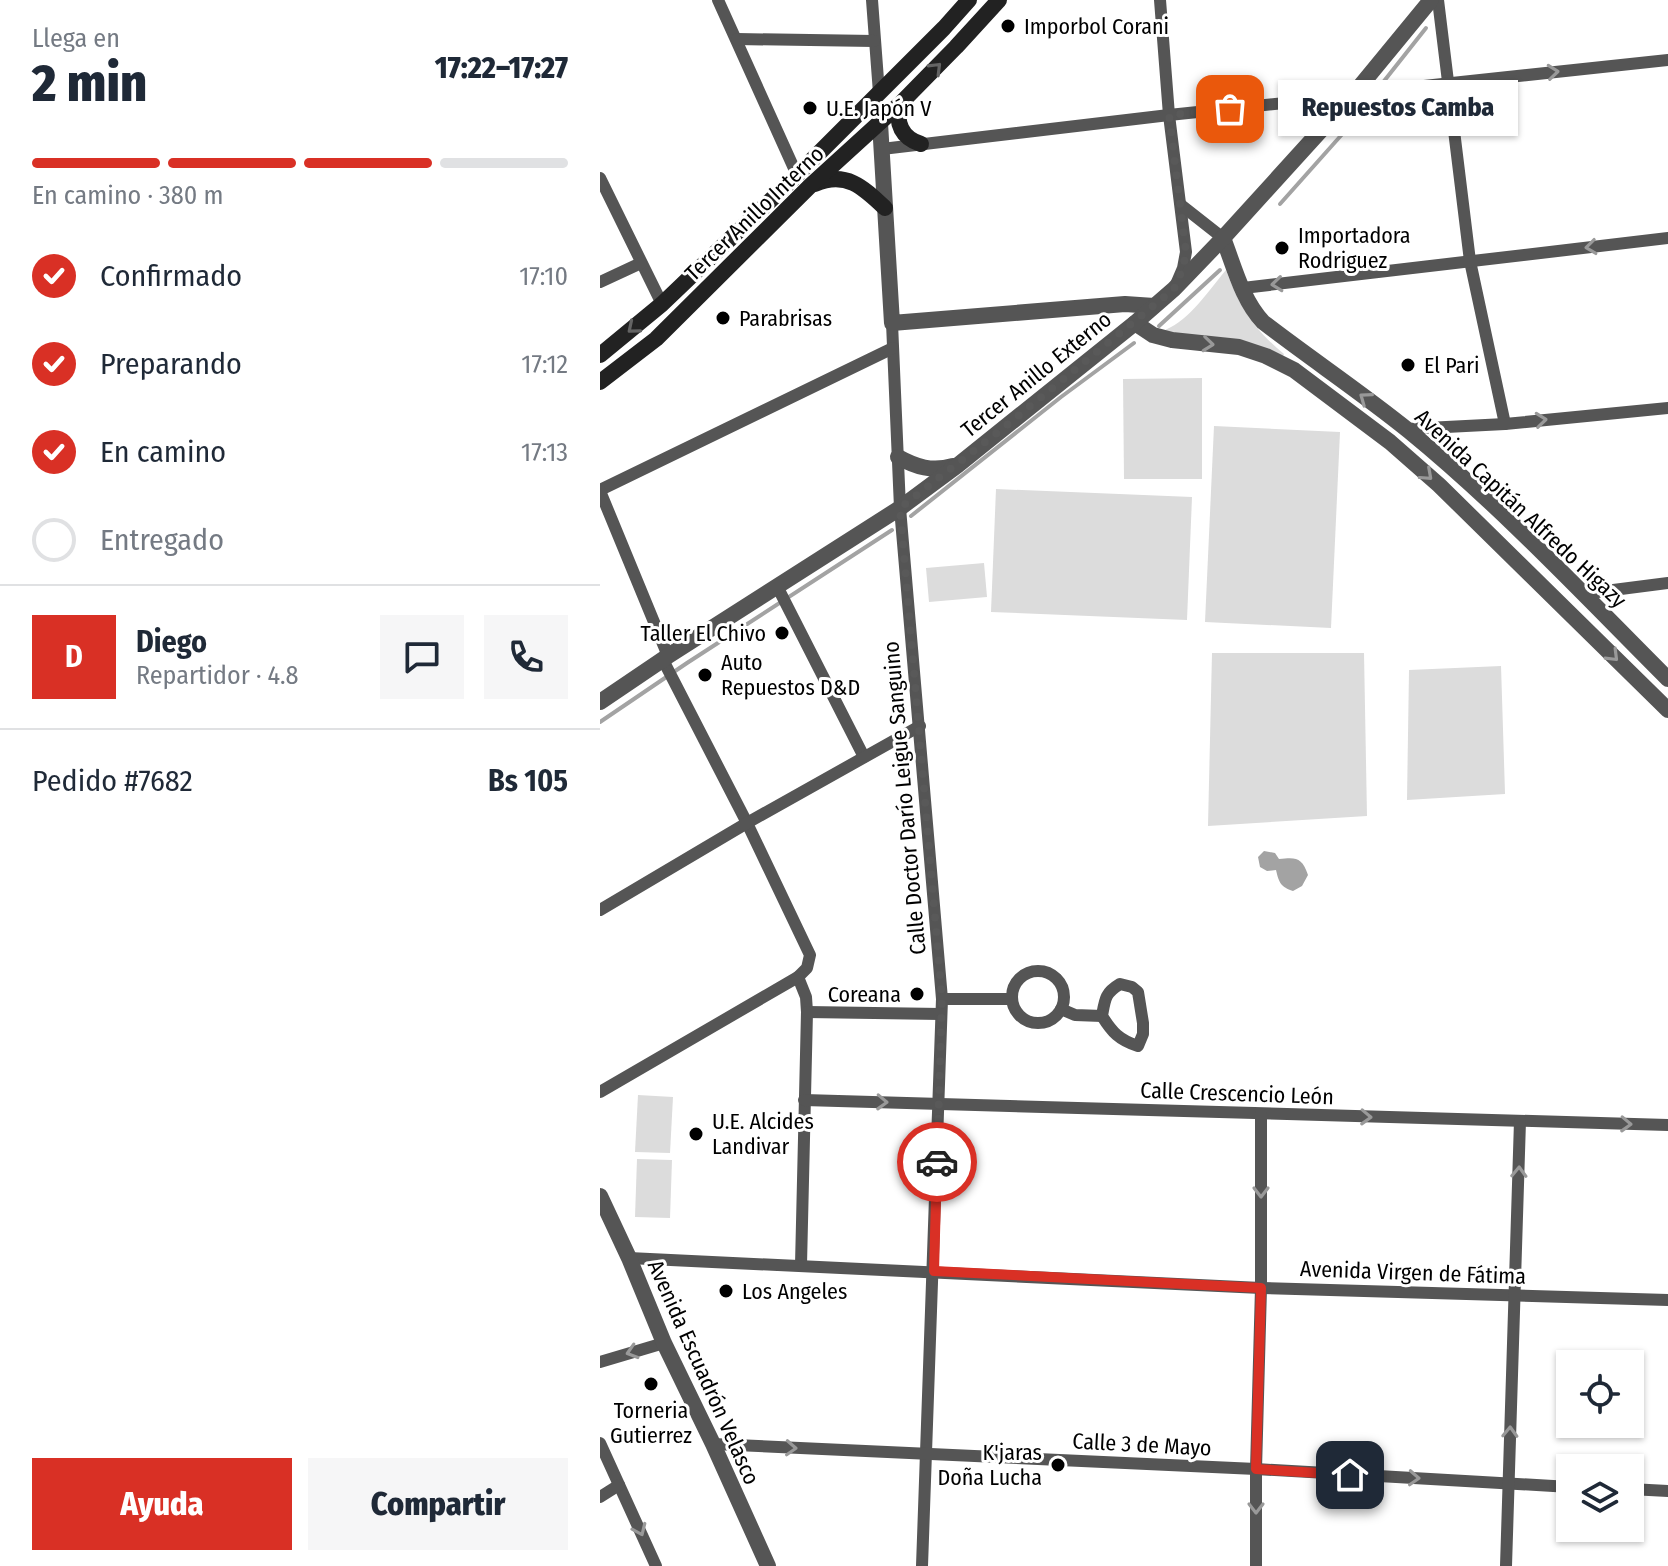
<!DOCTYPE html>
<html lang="es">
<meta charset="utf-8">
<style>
body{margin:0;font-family:"Fira Sans Condensed",sans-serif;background:#f6f6f7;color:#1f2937;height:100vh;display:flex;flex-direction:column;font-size:30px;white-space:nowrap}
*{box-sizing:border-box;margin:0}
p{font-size:26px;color:#747a83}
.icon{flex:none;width:44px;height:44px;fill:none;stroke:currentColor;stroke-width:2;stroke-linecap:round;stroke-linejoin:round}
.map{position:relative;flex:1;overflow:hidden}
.sheet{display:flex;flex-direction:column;background:#fff;width:600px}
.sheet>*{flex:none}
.fabs{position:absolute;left:956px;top:1350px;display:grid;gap:16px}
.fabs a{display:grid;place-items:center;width:88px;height:88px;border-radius:0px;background:#fff;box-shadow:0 2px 6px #0004;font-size:40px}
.pin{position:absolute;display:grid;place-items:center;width:68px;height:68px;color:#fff;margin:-34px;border-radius:16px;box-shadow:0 4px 12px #0006}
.courier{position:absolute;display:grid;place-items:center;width:80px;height:80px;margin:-40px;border:6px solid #d93025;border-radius:50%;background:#fff;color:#222;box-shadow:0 2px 10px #0007}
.bubble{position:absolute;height:56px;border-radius:0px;background:#fff;box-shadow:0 2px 6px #0004;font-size:26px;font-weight:800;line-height:56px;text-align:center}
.head em{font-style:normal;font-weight:800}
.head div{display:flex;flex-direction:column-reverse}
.head{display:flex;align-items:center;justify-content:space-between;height:136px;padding:0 32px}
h1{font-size:52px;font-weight:800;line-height:60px}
.bar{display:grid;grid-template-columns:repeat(4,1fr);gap:12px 8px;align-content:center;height:96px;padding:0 32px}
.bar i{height:10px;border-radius:6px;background:#e0e1e3}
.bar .selected{background:#d93025}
.bar p{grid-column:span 4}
.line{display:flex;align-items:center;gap:20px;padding:0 32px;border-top:2px solid #e0e1e3}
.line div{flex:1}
.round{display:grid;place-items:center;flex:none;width:84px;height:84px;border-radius:0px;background:#f6f6f7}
ol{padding:0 32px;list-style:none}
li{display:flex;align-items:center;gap:24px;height:88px}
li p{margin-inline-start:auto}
li .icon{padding:8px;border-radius:50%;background:#d93025;color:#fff;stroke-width:4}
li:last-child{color:#747a83}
li i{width:44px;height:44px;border:4px solid #e0e1e3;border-radius:50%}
.primary-button{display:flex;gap:16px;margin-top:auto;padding:16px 32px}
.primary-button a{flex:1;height:92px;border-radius:0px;background:#d93025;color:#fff;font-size:32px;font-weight:800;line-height:92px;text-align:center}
.primary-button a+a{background:#f6f6f7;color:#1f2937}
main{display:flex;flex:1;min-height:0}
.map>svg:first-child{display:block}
.green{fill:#dcdcdc}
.water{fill:#a3a3a3}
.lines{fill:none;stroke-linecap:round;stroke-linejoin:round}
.stream{stroke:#a3a3a3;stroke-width:4}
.minor{stroke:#555;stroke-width:12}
.tertiary{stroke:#555;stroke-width:16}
.secondary{stroke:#222;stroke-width:16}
.oneway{stroke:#646464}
.oneway2{stroke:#999}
.done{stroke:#595959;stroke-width:8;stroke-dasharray:0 14.4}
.route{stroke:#d93025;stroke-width:10}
.poi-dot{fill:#000;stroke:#fff;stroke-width:3}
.labels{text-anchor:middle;stroke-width:6;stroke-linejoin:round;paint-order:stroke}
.poi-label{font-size:22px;fill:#000;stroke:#fff;text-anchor:start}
.street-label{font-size:22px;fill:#000;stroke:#fff}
</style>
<main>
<section class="sheet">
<div class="head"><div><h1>2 min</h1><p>Llega en</p></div><em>17:22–17:27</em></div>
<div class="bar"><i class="selected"></i><i class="selected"></i><i class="selected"></i><i></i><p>En camino · 380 m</p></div>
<ol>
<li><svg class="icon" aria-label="check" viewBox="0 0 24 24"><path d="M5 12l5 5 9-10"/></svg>Confirmado<p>17:10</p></li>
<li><svg class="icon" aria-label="check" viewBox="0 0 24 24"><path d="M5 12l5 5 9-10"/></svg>Preparando<p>17:12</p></li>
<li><svg class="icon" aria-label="check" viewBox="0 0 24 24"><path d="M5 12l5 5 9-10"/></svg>En camino<p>17:13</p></li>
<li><i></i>Entregado</li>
</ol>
<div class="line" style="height:144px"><b class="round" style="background:#d93025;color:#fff">D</b><div><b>Diego</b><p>Repartidor · 4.8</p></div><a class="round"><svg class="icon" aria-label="chat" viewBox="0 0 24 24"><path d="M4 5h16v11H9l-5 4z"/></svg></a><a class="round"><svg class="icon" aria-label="phone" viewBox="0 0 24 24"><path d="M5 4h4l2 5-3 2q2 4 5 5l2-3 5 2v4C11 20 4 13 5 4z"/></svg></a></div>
<div class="line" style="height:104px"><div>Pedido #7682</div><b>Bs 105</b></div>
<div class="primary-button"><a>Ayuda</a><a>Compartir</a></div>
</section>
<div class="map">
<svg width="1068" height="1566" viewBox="0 0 1068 1566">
<rect width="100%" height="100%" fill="#fff"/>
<!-- green -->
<g class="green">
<path d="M626 270C640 308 653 328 684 354L682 358 564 332 565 330C591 319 608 291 626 270Z"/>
<path d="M602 378V479H524L523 379Z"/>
<path d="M614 426 740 432 731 628 605 622Z"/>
<path d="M396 489 592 497 587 620 391 612Z"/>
<path d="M384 563 387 597 329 602 326 568Z"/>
<path d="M612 653H764L767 816 608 826Z"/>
<path d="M901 666 905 794 807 800 809 670Z"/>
<path d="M38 1095 73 1097 70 1153 35 1152Z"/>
<path d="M37 1159 72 1160 70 1218 35 1217Z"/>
</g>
<!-- water -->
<path class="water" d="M664 851 675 853 679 859C696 857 702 857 708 875L702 886 693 891C681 887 679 883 676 870L667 871 660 867 658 857Z"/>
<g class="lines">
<!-- stream -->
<g class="stream">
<path d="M773 95 826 28"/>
<path d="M759 112 765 105"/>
<path d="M680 204 745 131"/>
<path d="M559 326 620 270"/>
<path d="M311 516 461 397 534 343"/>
<path d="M0 722 87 663 292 530"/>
</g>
<!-- minor -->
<g class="minor">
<path d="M118 0 197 175"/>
<path d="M272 0 279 93"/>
<path d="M560 0 569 115 586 252 583 268 577 282"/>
<path d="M838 0 870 261 905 424"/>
<path d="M137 39 274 41"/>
<path d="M796 89 1068 60"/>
<path d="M282 149 569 115 752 96"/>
<path d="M0 178 62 304"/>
<path d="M581 205 623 238"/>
<path d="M0 282 41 263"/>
<path d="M643 288 1068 238"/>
<path d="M292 323 300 508 342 999 322 1566"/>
<path d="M807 429 905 424 1068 408"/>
<path d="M0 490 293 348"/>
<path d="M0 491 68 656"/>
<path d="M178 588 264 757"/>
<path d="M982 594 1068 583"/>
<path d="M63 660 147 823 210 955 207 968 198 977 206 997 207 1012 201 1265"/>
<path d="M0 910 147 823 320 726"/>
<circle cx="438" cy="997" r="26"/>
<path d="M520 984 532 987 538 992 543 1023V1034L538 1046C519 1040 512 1032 502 1016 505 999 505 993 520 984Z"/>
<path d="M342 999H412"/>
<path d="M461 1009 475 1015 502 1016"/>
<path d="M207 1012 341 1014"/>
<path d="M0 1092 198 977"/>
<path d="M204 1100 1068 1125"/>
<path d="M29 1258 661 1288 1068 1300"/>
<path d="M0 1362 64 1343"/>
<path d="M0 1443 56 1566"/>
<path d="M113 1444 656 1469 970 1487"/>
<path d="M1030 1489 1068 1491"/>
<path d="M0 1497 19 1485"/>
<path d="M656 1566V1469L661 1288V1114"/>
<path d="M906 1566 920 1121"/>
</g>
<!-- tertiary -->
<g class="tertiary">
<path d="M280 123 292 323 525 304 554 306"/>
<path d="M623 238C634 266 642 300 663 322 711 359 762 393 809 431 902 507 984 595 1068 679"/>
<path d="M535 323 553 335 572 340 639 347 666 356 694 370 790 442 839 485 1068 710"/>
<path d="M298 457C316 467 332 472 353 466"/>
<path d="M0 702 68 656 300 508 358 465 535 323 574 289 623 238 752 96 831 0"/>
<path d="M0 1196 29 1258 64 1343 113 1444 168 1566"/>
</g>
<!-- secondary -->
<g class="secondary">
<path d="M300 104C295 124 302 138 321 144"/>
<path d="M215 184C246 170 264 188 285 208"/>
<path d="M0 355 62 304 197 175 344 28 369 0"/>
<path d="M0 382 56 339 210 186 300 104 356 47 399 0"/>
</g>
</g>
<!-- one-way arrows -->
<defs><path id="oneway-chevron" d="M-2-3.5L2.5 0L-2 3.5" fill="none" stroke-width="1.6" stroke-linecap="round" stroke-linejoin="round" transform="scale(2)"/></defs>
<g class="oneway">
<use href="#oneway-chevron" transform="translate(336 68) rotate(-45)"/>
<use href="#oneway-chevron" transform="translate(33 328) rotate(140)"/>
</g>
<g class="oneway2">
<use href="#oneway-chevron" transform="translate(953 72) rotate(-6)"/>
<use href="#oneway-chevron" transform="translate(991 247) rotate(173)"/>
<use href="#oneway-chevron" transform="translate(677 284) rotate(174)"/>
<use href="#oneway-chevron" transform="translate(608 344) rotate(6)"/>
<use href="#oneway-chevron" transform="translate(765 398) rotate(-144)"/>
<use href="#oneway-chevron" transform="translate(941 420) rotate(-6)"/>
<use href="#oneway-chevron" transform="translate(827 475) rotate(42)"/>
<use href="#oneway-chevron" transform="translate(1013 656) rotate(45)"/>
<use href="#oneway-chevron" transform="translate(282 1102) rotate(2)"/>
<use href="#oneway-chevron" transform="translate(766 1117) rotate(2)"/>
<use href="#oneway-chevron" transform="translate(1026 1124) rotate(2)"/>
<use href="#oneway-chevron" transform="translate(919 1172) rotate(-88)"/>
<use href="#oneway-chevron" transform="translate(661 1192) rotate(90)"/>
<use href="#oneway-chevron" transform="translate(32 1352) rotate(163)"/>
<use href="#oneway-chevron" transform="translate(910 1432) rotate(-88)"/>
<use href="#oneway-chevron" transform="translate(191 1448) rotate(3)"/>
<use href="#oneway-chevron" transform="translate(814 1478) rotate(3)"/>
<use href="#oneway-chevron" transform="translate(656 1508) rotate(90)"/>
<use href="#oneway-chevron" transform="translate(40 1530) rotate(66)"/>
</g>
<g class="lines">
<!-- done -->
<path class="done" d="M337 1162 342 999 300 508 402 429 574 289 583 268 586 252 569 115 630 109"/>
<!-- route -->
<path class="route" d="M337 1162 334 1271 661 1288 656 1469 750 1475"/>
</g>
<!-- markers -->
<g class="poi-dot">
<circle cx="408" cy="26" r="8"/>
<circle cx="210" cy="108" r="8"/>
<circle cx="682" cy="248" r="8"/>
<circle cx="123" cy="318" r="8"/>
<circle cx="808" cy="365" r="8"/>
<circle cx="182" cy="633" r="8"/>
<circle cx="105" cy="675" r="8"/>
<circle cx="317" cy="994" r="8"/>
<circle cx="96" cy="1134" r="8"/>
<circle cx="126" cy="1291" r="8"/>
<circle cx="51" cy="1384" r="8"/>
<circle cx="458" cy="1465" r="8"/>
</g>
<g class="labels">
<!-- poi labels -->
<g class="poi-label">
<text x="424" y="34">Imporbol Corani</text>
<text x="226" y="116">U.E. Japón V</text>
<text x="698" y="243">Importadora<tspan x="698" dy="25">Rodriguez</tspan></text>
<text x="139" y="326">Parabrisas</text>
<text x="824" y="373">El Pari</text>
<text x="166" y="641" text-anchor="end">Taller El Chivo</text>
<text x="121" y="670">Auto<tspan x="121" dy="25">Repuestos D&amp;D</tspan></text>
<text x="301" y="1002" text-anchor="end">Coreana</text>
<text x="112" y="1129">U.E. Alcides<tspan x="112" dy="25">Landivar</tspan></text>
<text x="142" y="1299">Los Angeles</text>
<text x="51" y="1418" text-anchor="middle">Torneria<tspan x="51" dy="25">Gutierrez</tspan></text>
<text x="442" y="1460" text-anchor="end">K'jaras<tspan x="442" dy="25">Doña Lucha</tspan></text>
</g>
<!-- street labels -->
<g class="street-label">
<text transform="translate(154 213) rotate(-44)" y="8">Tercer Anillo Interno</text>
<text transform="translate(436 374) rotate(-39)" y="8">Tercer Anillo Externo</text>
<text transform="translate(921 508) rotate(43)" y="8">Avenida Capitán Alfredo Higazy</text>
<text transform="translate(304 798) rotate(-95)" y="8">Calle Doctor Darío Leigue Sanguino</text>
<text transform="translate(637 1093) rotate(2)" y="8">Calle Crescencio León</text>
<text transform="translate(813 1272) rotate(2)" y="8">Avenida Virgen de Fátima</text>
<text transform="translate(104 1372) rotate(66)" y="8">Avenida Escuadrón Velasco</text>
<text transform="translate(542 1444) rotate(3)" y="8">Calle 3 de Mayo</text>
</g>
</g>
</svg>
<div class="fabs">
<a><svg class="icon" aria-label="locate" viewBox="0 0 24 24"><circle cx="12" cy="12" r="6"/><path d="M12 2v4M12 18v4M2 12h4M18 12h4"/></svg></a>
<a><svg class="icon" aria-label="layers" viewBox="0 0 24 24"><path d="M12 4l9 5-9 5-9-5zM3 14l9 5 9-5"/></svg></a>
</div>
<div class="pin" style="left:630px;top:109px;background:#ea580c"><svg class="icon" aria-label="bag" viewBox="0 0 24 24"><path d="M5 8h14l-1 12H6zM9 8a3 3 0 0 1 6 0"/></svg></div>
<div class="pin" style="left:750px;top:1475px;background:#1f2937"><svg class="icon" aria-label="home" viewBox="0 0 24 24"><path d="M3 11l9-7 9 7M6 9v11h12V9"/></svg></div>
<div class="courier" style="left:337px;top:1162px"><svg class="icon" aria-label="car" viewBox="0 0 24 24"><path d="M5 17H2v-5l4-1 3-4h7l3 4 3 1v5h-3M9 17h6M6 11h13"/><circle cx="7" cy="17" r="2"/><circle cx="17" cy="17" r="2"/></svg></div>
<div class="bubble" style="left:678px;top:80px;width:240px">Repuestos Camba</div>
</div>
</main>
